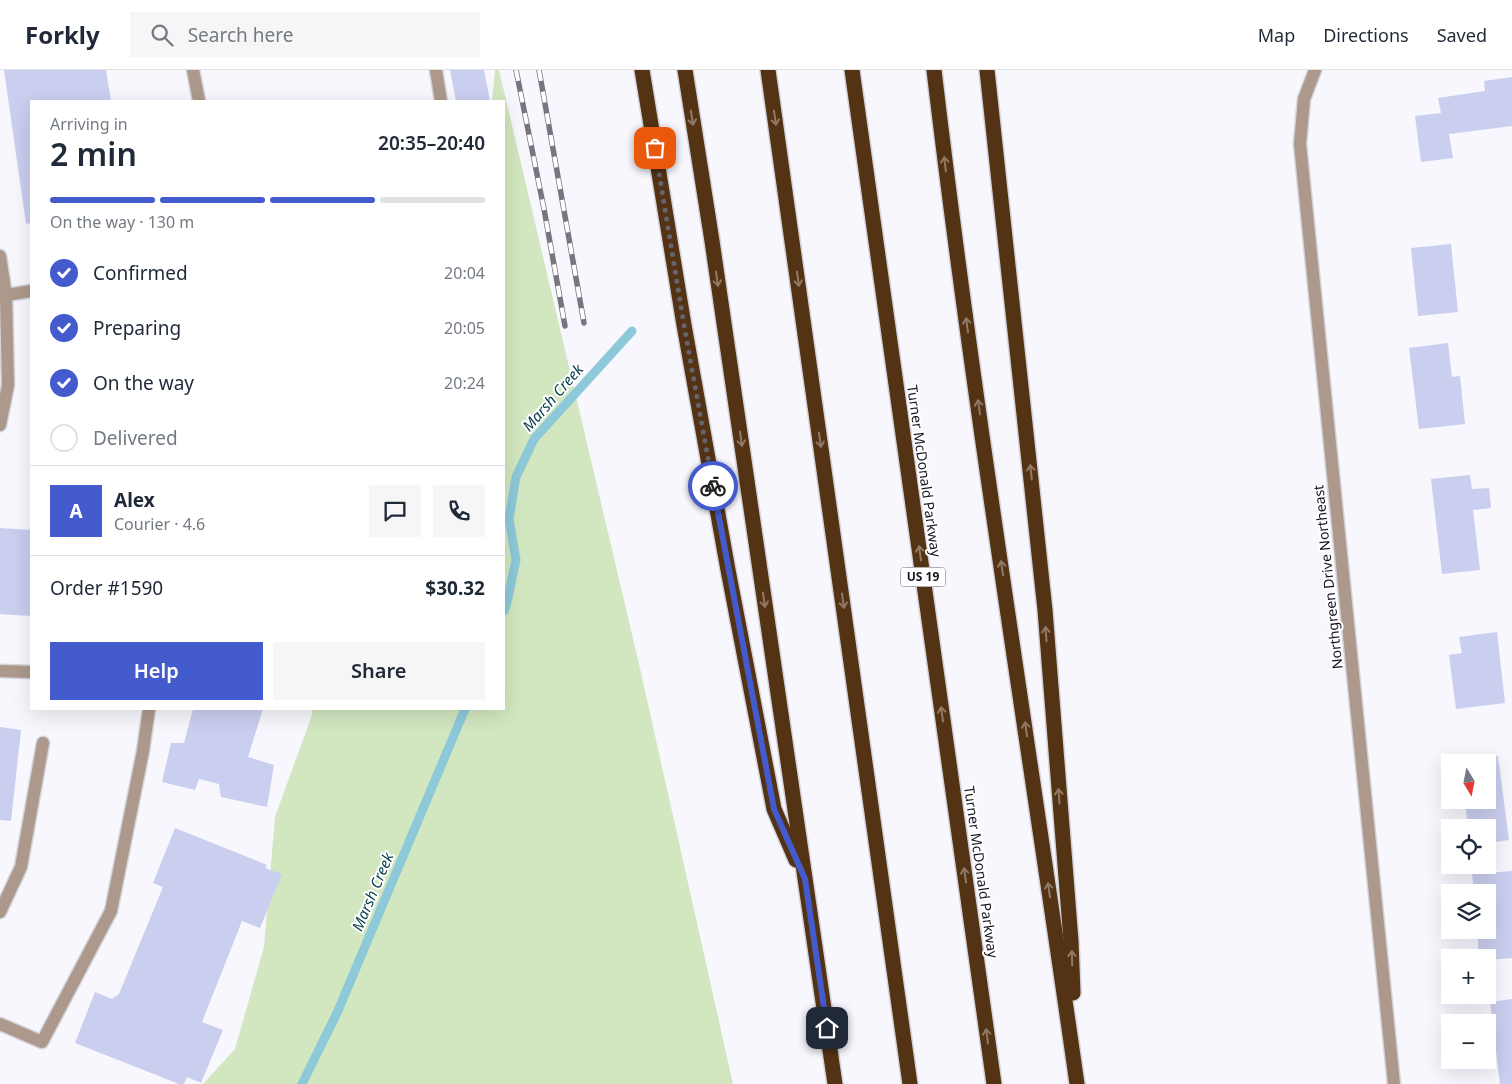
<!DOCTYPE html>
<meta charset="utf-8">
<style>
body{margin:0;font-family:"Noto Sans",sans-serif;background:#f6f6f7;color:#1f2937;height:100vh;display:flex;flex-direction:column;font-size:19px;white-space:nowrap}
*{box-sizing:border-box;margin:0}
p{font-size:16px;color:#747a83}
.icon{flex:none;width:28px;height:28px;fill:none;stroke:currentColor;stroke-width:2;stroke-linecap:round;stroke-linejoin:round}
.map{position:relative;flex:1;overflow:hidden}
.drawer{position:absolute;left:30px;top:30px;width:475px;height:610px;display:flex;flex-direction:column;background:#fff;border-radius:0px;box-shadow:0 5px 20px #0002}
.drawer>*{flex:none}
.needle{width:32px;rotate:170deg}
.controls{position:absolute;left:1441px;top:684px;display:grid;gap:10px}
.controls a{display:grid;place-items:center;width:55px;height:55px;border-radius:0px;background:#fff;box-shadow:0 5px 20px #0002;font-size:25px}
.pin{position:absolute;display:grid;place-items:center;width:42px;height:42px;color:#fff;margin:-21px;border-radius:10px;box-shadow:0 2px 8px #0006}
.courier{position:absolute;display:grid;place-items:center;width:50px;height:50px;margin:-25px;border:4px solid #445bce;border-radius:50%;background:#fff;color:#222;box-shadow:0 1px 6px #0007}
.summary em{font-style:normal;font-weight:600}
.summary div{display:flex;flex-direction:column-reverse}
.summary{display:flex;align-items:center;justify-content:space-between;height:85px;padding:0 20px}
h1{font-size:32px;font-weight:600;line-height:38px}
.bar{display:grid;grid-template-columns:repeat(4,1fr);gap:8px 5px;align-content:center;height:60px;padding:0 20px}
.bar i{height:6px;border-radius:4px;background:#e0e1e3}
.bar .on{background:#445bce}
.bar p{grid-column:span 4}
.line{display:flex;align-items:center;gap:12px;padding:0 20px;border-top:1px solid #e0e1e3}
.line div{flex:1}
.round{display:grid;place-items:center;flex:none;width:52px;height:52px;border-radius:0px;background:#f6f6f7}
ol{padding:0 20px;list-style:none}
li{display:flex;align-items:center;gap:15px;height:55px}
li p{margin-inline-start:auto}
li .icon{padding:5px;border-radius:50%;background:#445bce;color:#fff;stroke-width:4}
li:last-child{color:#747a83}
li i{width:28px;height:28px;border:2px solid #e0e1e3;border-radius:50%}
.primary-button{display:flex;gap:10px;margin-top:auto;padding:10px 20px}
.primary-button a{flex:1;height:58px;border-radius:0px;background:#445bce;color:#fff;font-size:20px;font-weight:600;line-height:58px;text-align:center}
.primary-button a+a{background:#f6f6f7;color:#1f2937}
header{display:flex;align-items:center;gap:30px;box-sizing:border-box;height:70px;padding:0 25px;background:#fff;border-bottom:1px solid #e0e1e3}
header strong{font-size:24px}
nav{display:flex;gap:28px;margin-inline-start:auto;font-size:18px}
.search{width:350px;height:45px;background:#f6f6f7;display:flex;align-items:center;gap:12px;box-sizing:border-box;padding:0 18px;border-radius:0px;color:#747a83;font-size:19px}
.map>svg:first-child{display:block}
.green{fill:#d2e6c0}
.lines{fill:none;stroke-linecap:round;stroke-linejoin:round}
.stream{stroke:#8dc9d9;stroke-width:9}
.building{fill:#caceef}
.minor-casing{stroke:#d3d3da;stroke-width:15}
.highway-casing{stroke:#d3d3da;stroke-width:18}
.minor{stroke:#ac998b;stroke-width:12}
.highway{stroke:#543214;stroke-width:15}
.rail-casing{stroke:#77757f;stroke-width:5.5}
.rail{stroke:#fff;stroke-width:4;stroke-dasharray:11;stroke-linecap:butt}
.oneway{stroke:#907a66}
.done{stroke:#66656f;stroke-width:5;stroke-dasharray:0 9}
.route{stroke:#445bce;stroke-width:6}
.labels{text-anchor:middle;stroke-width:4;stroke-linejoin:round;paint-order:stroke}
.shield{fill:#fff;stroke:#5d5c64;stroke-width:1}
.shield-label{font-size:12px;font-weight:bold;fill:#181622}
.street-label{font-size:14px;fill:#181622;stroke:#fff}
.water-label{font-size:15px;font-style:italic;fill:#08404c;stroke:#fff}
</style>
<header>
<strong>Forkly</strong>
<div class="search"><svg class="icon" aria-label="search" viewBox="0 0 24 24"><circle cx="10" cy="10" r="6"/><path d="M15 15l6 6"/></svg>Search here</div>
<nav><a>Map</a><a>Directions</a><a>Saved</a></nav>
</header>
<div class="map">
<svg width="1512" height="1014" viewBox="0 0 1512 1014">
<rect width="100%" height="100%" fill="#f7f7fd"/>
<!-- green -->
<path class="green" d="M495 0H499L639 594 733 1014H203L235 979 264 877 275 747 312 645V639H504V31H492Z"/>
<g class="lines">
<!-- stream -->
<g class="stream">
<path d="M504 541 507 532 516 490 509 449 516 407 534 369 632 261"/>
<path d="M302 1014 337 943 465 639"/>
</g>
</g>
<!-- building -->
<g class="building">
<path d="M4 0H106L111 31H31V153L26 154Z"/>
<path d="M450 0H484L490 31H456Z"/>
<path d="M1512 7V56L1449 64 1453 88 1421 92 1415 46 1441 43 1438 28 1485 21 1484 11Z"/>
<path d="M1451 174 1458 242 1418 246 1411 178Z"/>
<path d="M1448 273 1452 307 1460 306 1465 354 1419 359 1409 278Z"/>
<path d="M1470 405 1472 419 1489 418 1491 438 1473 440 1480 500 1442 504 1431 409Z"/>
<path d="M0 458 31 460V546L0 544Z"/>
<path d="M1497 562 1505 633 1456 639 1449 585 1462 583 1459 567Z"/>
<path d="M193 639H263L248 687 274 695 267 737 221 727 219 714 199 709 195 720 162 712 171 673H184Z"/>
<path d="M0 657 21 660 11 751 0 750Z"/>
<path d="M1498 686 1509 770 1488 773V758H1468L1465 730H1488V692L1461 691Z"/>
<path d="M175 758 267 795 265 798 282 804 260 858 242 851 202 952 223 960 201 1013 187 1007 184 1014H179L75 973 95 922 112 929 119 924 163 817 153 813Z"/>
<path d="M1512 801V888L1488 890V888H1479L1477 860H1488V822H1474L1472 804Z"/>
<path d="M1512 929V1014H1500L1490 932Z"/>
</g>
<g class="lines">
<defs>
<g id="minor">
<path d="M193 0 199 31"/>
<path d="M436 0 441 31"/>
<path d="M1315 0 1304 29 1300 74 1394 1014"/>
<path d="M0 186 6 226 8 315 0 355"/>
<path d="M0 226 31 221"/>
<path d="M0 601 31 602"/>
<path d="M0 842 21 797 43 673"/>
<path d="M0 954 42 972 111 841 143 681 149 639"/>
</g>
<g id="highway">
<path d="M642 0 684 255 728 500 774 739 796 790"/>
<path d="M685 0 712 171 835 1014"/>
<path d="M768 0 910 1014"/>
<path d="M852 0 994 1014"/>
<path d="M934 0C974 339 1029 676 1077 1014"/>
<path d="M987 0 1045 540 1071 871 1073 923"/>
</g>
</defs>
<!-- minor casing -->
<use href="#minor" class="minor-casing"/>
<!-- highway casing -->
<use href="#highway" class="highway-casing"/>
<!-- minor -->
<use href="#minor" class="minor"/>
<!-- highway -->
<use href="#highway" class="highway"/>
<defs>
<g id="rail">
<path d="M516 0 544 139 565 256"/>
<path d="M539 0 584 253"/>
</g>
</defs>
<!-- rail casing -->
<use href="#rail" class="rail-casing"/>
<!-- rail -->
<use href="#rail" class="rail"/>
</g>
<!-- one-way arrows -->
<defs><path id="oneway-shaft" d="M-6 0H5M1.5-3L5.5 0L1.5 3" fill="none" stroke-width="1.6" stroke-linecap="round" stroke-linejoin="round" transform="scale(1.25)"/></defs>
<g class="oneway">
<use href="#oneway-shaft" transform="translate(692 48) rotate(81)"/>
<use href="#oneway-shaft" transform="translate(775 48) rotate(82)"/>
<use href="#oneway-shaft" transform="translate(945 94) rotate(-97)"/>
<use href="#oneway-shaft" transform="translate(717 209) rotate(82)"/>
<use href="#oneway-shaft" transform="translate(798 209) rotate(82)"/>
<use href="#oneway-shaft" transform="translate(967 255) rotate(-98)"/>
<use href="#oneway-shaft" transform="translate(979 337) rotate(-98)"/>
<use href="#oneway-shaft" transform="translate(741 369) rotate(82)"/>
<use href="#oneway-shaft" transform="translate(820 370) rotate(82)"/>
<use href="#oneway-shaft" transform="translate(1031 402) rotate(-96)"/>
<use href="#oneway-shaft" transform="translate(920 483) rotate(-98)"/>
<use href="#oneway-shaft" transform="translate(1002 498) rotate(-98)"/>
<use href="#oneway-shaft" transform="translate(764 530) rotate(82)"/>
<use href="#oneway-shaft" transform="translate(843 531) rotate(82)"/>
<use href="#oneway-shaft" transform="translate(1046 564) rotate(-94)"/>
<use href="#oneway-shaft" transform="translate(942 644) rotate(-98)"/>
<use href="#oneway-shaft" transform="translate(1026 659) rotate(-98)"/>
<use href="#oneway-shaft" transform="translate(1059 726) rotate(-94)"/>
<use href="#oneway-shaft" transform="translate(965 805) rotate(-98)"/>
<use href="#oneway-shaft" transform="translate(1049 820) rotate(-98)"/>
<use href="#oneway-shaft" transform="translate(1072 888) rotate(-91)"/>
<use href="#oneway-shaft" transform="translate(987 966) rotate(-98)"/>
</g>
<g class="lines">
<!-- done -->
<path class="done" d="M655 78 684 255 713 416"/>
<!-- route -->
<path class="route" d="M713 416 774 739 805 809 827 958"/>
</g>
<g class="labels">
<!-- shield labels -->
<rect class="shield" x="900.5" y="497.5" width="45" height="19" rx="4"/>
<g class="shield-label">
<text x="923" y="511">US 19</text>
</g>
<!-- street labels -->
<g class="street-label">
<text transform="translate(924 401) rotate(82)" y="5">Turner McDonald Parkway</text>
<text transform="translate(1328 507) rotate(-96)" y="5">Northgreen Drive Northeast</text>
<text transform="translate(981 802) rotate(82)" y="5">Turner McDonald Parkway</text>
</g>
<!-- water labels -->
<g class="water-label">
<text transform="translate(553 328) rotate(-49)" y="5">Marsh Creek</text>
<text transform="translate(373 822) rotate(-67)" y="5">Marsh Creek</text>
</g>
</g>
</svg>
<div class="controls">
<a><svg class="needle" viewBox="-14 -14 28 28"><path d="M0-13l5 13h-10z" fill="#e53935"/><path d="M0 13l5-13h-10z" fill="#747a83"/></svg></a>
<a><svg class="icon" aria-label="locate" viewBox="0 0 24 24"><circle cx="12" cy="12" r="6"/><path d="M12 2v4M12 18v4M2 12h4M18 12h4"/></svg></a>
<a><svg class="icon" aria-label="layers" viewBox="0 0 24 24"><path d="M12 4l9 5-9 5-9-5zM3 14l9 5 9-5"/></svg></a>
<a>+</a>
<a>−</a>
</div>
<div class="pin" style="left:655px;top:78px;background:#ea580c"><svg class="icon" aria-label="bag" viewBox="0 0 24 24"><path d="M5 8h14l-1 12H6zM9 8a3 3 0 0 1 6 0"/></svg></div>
<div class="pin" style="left:827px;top:958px;background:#1f2937"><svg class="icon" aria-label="home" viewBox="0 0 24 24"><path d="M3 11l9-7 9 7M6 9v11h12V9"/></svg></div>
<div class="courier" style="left:713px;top:416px"><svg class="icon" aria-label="bike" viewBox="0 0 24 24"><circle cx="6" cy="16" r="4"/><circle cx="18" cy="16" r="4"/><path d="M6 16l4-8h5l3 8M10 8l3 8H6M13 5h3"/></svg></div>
<section class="drawer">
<div class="summary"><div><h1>2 min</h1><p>Arriving in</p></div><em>20:35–20:40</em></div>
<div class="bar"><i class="on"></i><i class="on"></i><i class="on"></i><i></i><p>On the way · 130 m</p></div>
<ol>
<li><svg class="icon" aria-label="check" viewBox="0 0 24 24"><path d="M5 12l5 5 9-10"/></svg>Confirmed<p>20:04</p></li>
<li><svg class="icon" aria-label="check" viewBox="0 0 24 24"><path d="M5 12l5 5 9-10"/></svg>Preparing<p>20:05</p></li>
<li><svg class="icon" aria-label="check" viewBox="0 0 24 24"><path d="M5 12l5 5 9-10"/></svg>On the way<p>20:24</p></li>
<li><i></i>Delivered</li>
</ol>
<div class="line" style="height:90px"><b class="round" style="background:#445bce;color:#fff">A</b><div><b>Alex</b><p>Courier · 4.6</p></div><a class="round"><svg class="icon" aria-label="chat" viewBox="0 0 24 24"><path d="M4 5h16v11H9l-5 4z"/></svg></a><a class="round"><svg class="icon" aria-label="phone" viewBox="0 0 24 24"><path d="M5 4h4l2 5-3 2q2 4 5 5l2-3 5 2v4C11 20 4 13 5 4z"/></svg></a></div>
<div class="line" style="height:65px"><div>Order #1590</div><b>$30.32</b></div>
<div class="primary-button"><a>Help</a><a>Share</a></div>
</section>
</div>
